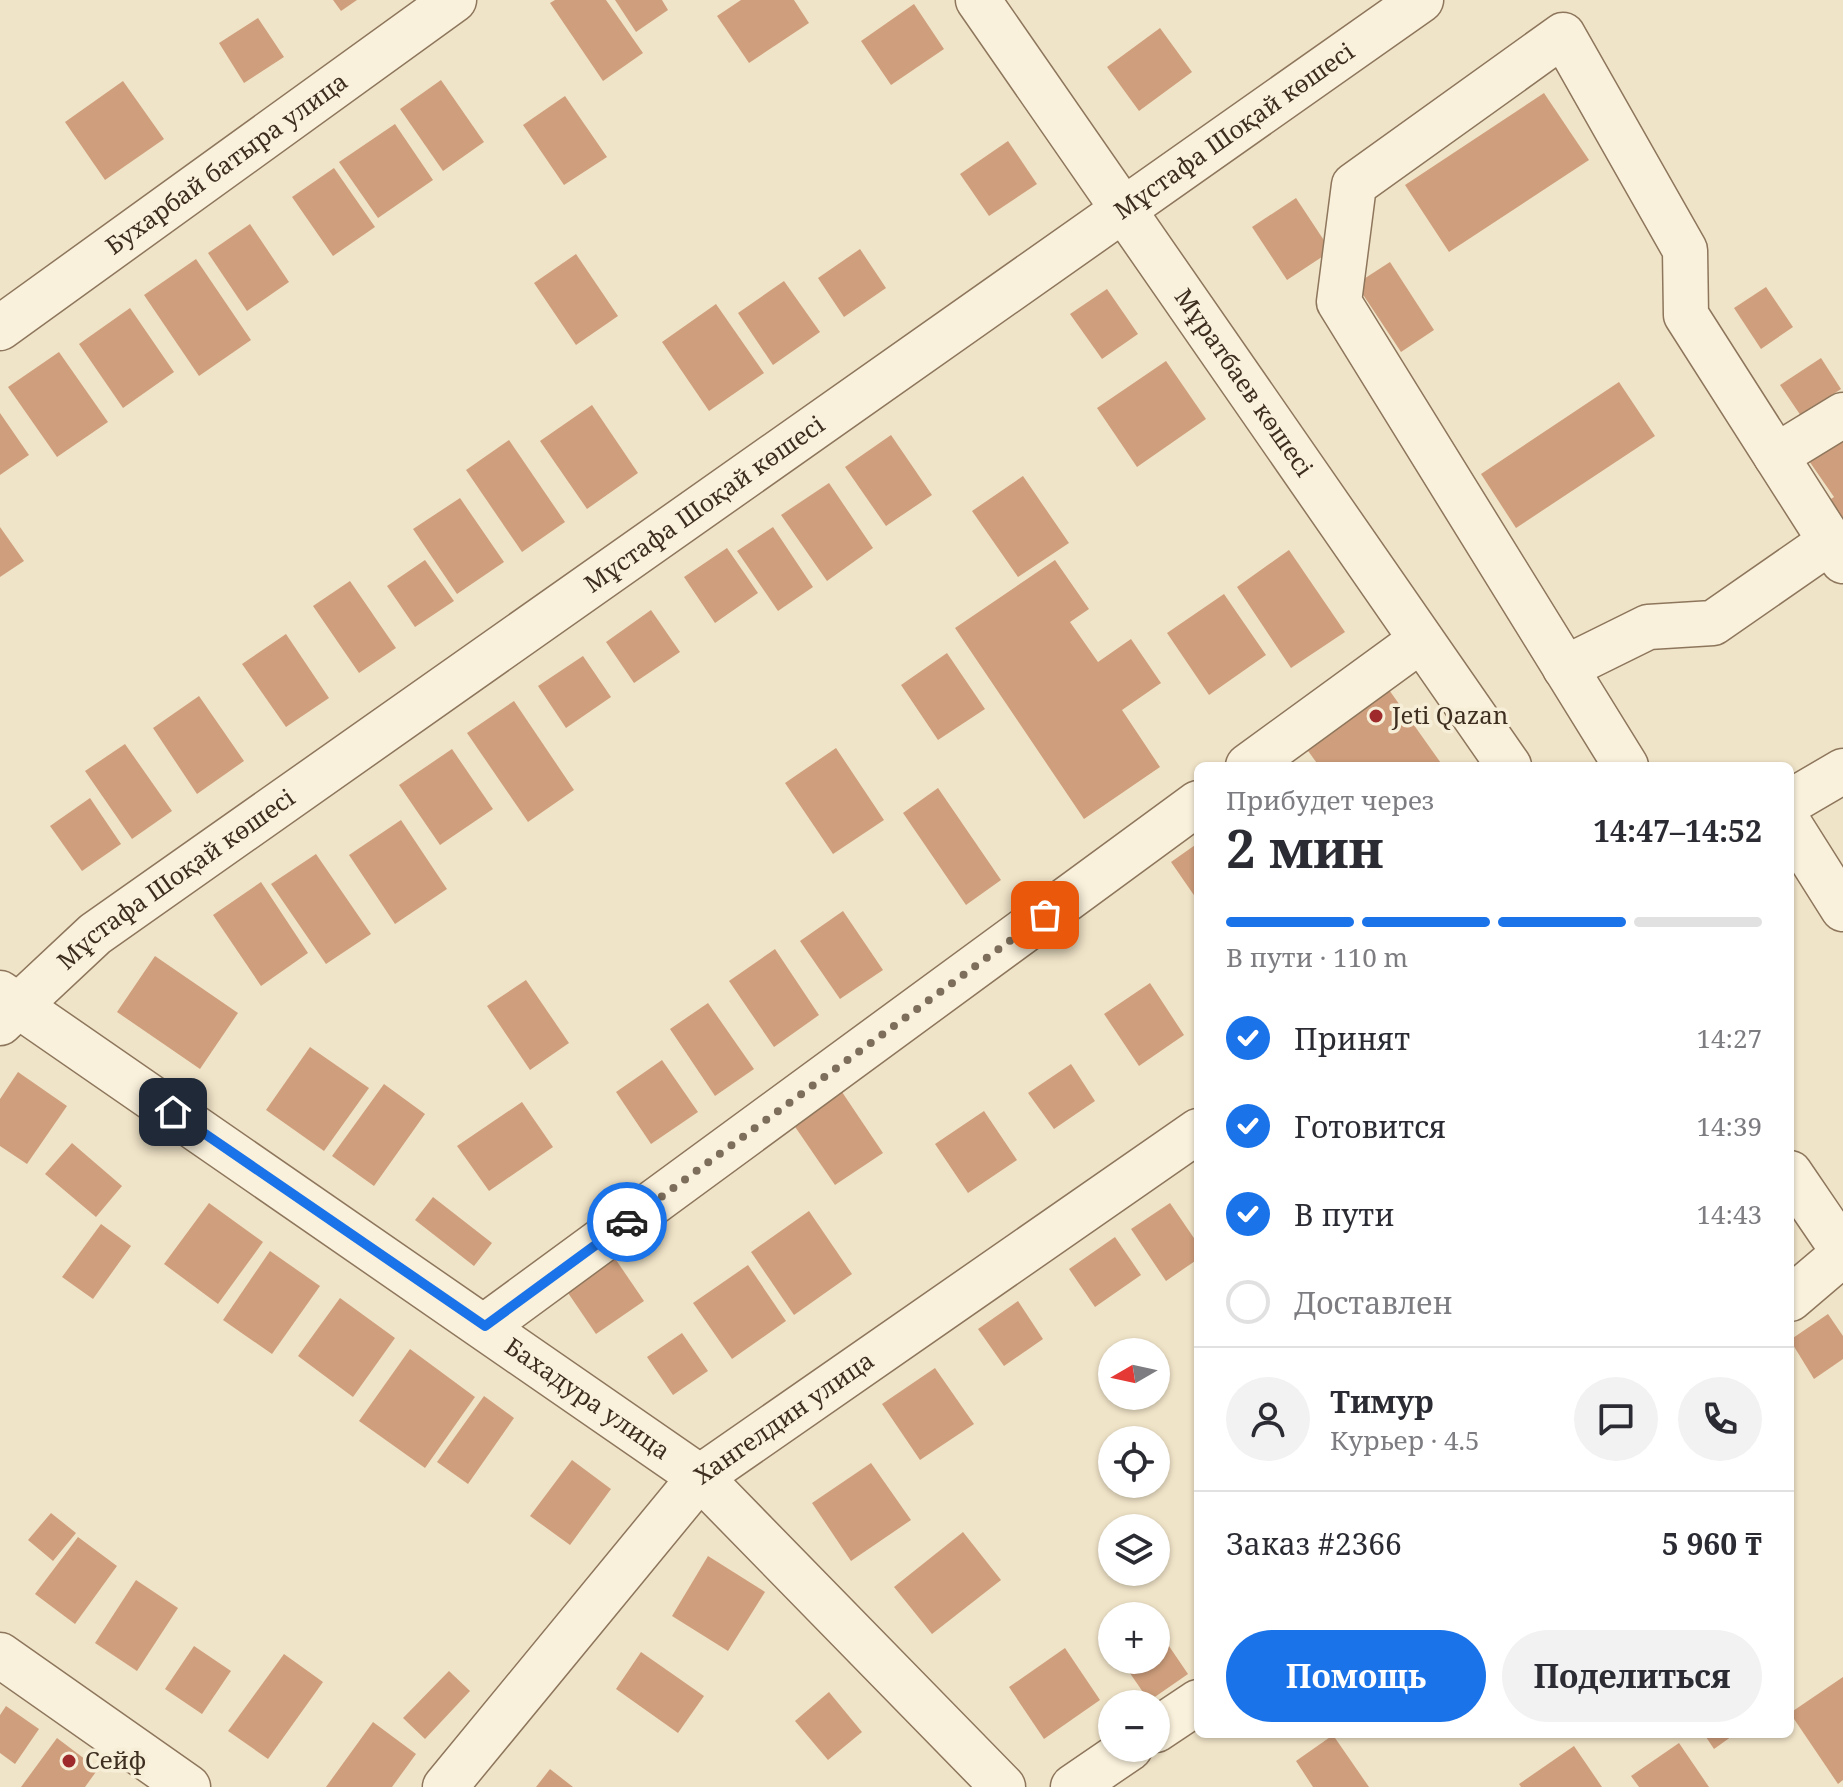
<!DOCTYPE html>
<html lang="ru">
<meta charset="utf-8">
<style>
body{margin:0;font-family:"Noto Serif",serif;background:#f2f2f3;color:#2b2b33;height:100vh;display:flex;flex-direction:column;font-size:30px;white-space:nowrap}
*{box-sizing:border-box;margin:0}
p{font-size:26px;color:#7c7c81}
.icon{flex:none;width:44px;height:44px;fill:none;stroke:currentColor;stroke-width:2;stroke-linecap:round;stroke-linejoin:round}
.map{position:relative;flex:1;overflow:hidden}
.side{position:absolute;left:1194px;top:762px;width:600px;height:976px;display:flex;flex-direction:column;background:#fff;border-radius:12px;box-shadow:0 2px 6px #0004}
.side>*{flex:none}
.needle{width:52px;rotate:261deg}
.fabs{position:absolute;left:1098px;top:1338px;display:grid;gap:16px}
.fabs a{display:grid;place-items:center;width:72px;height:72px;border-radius:50%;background:#fff;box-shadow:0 2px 6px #0004;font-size:40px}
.pin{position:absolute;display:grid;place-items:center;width:68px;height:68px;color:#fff;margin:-34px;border-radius:16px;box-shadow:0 4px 12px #0006}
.courier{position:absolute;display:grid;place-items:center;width:80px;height:80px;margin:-40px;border:6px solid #1a73e8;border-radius:50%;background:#fff;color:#222;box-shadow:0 2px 10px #0007}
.overview em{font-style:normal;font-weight:700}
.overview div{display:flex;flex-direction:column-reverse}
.overview{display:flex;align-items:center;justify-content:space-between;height:136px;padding:0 32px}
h1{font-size:52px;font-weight:700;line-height:60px}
.bar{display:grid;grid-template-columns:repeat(4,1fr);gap:12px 8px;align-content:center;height:96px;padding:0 32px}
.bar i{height:10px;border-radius:6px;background:#e1e1e2}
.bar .on{background:#1a73e8}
.bar p{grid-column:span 4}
.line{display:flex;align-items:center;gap:20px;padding:0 32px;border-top:2px solid #e1e1e2}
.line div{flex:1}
.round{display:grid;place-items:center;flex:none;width:84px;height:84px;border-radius:42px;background:#f2f2f3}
ol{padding:0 32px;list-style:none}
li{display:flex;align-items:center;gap:24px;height:88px}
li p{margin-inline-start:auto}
li .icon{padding:8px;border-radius:50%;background:#1a73e8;color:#fff;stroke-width:4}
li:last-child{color:#7c7c81}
li i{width:44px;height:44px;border:4px solid #e1e1e2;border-radius:50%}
.button{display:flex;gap:16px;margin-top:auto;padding:16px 32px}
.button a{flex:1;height:92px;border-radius:48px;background:#1a73e8;color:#fff;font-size:32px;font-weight:700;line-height:92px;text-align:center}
.button a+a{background:#f2f2f3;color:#2b2b33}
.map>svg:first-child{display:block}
.building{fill:#cf9f7d}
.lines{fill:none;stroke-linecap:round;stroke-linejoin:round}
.minor-casing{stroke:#8d765c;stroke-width:47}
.minor{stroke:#faf1dc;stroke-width:44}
.done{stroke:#7c6e5b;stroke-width:8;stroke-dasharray:0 14.4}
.route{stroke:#1a73e8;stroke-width:10}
.poi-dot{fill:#9e2a2b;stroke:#f7eed8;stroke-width:3}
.labels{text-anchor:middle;stroke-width:7;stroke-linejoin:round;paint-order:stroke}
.street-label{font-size:24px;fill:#3d2e20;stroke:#f7eed8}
.poi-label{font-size:24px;fill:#3d2e20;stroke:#f7eed8;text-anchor:start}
</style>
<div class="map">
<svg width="1843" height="1787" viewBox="0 0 1843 1787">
<rect width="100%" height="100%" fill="#f0e4c8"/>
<!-- building -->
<g class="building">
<path d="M333 0H357L341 11Z"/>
<path d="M555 0H606L643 53 603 81 550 3Z"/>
<path d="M615 0H662L668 10 636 32Z"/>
<path d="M741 0H794L809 23 749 63 717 16Z"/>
<path d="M914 4 944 49 891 85 861 41Z"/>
<path d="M258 18 284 57 244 83 219 43Z"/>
<path d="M1160 28 1192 72 1139 111 1107 67Z"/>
<path d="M441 80 484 142 443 171 400 109Z"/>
<path d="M123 81 164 139 105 180 65 122Z"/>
<path d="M1544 93 1589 160 1449 252 1405 185Z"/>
<path d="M565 96 607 157 564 185 523 125Z"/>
<path d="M395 124 433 180 378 218 339 162Z"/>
<path d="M1008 141 1037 184 989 216 960 174Z"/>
<path d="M334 168 375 227 333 256 292 197Z"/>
<path d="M1296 198 1331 251 1287 280 1252 227Z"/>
<path d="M250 224 289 282 247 311 208 253Z"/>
<path d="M860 249 886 288 844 317 818 278Z"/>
<path d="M576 254 618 316 576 345 534 283Z"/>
<path d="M196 259 251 340 199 376 144 295Z"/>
<path d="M1390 262 1434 330 1401 352 1356 284Z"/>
<path d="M784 281 820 332 773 365 738 313Z"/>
<path d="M1766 287 1793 327 1761 349 1734 308Z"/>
<path d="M1107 289 1138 334 1102 359 1070 314Z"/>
<path d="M716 304 764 373 709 411 662 342Z"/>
<path d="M130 308 174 372 123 408 79 344Z"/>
<path d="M59 352 108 422 57 457 8 387Z"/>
<path d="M1821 358 1841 389 1801 416 1780 385Z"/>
<path d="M1166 361 1206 419 1137 467 1097 408Z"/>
<path d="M1619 382 1655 436 1516 528 1481 474Z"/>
<path d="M592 405 638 473 587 509 540 441Z"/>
<path d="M0 413 29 455 0 475Z"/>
<path d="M891 435 932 495 886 526 845 467Z"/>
<path d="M1843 435V541L1820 506 1834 497 1807 458Z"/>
<path d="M509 440 565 522 522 552 466 470Z"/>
<path d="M1023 476 1069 543 1018 577 972 511Z"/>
<path d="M829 483 873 548 827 581 781 515Z"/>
<path d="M460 498 504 562 457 594 413 529Z"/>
<path d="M0 527 24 561 0 577Z"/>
<path d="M773 527 813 587 778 611 737 551Z"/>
<path d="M727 548 758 593 715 623 684 577Z"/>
<path d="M1289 550 1345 632 1291 668 1237 587Z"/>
<path d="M425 560 454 601 415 627 387 586Z"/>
<path d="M1055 560 1089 609 1070 622 1098 662 1131 639 1161 683 1122 710 1160 767 1084 819 955 628Z"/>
<path d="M350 581 396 648 359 673 313 606Z"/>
<path d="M1224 594 1266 655 1209 695 1167 633Z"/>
<path d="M651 610 680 652 634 683 606 642Z"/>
<path d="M286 634 329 698 286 727 242 664Z"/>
<path d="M947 653 985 709 938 740 901 685Z"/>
<path d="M583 656 611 697 566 728 538 686Z"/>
<path d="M1387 687 1443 766H1319L1303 744Z"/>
<path d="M199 696 244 761 197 794 153 728Z"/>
<path d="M514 701 574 790 528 822 467 733Z"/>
<path d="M125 744 172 811 132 839 85 771Z"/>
<path d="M836 748 884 820 833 854 785 783Z"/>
<path d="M452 749 493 809 440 845 399 785Z"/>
<path d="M938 788 1001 880 966 905 903 813Z"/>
<path d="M90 798 121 844 82 871 50 826Z"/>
<path d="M401 820 447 889 395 924 349 855Z"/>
<path d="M1198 843V901L1171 862Z"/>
<path d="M316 854 371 934 326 964 271 884Z"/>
<path d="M261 882 308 953 261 986 213 915Z"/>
<path d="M843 911 883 970 840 999 800 941Z"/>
<path d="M775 949 819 1015 774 1047 729 981Z"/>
<path d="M155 956 238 1013 200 1069 117 1012Z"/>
<path d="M526 980 569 1043 530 1070 487 1006Z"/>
<path d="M1150 983 1184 1035 1139 1066 1104 1014Z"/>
<path d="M708 1003 754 1069 715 1096 670 1029Z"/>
<path d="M310 1047 369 1088 324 1151 266 1110Z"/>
<path d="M662 1060 698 1112 651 1144 616 1092Z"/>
<path d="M1071 1064 1095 1101 1054 1129 1028 1093Z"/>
<path d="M18 1072 67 1106 27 1164 0 1146V1099Z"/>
<path d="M384 1084 425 1114 374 1186 332 1156Z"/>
<path d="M838 1086 883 1153 835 1185 789 1118Z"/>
<path d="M522 1102 553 1147 489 1191 457 1146Z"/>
<path d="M984 1111 1017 1160 968 1193 935 1144Z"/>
<path d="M72 1143 122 1186 96 1217 45 1174Z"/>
<path d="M433 1197 492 1243 474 1266 415 1220Z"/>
<path d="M209 1203 263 1242 218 1304 164 1264Z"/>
<path d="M1170 1203 1198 1244V1259L1166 1281 1131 1229Z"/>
<path d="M809 1211 852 1274 794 1315 751 1252Z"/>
<path d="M101 1224 131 1246 93 1299 62 1277Z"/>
<path d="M1115 1237 1141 1275 1095 1307 1069 1269Z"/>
<path d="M270 1251 320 1286 272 1354 223 1320Z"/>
<path d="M612 1254 644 1301 596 1334 564 1287Z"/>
<path d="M748 1265 786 1321 732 1359 693 1303Z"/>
<path d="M340 1298 395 1338 353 1397 298 1356Z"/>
<path d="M1018 1301 1043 1339 1004 1366 978 1329Z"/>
<path d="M1828 1314 1843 1336V1359L1814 1379 1790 1340Z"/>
<path d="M682 1333 708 1371 673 1395 647 1357Z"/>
<path d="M410 1349 475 1397 425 1468 359 1421Z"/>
<path d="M935 1368 974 1424 920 1460 882 1404Z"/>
<path d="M484 1396 514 1418 468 1484 437 1462Z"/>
<path d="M572 1460 611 1489 570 1545 530 1516Z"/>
<path d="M871 1463 911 1520 851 1561 812 1503Z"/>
<path d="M51 1513 76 1533 53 1561 28 1540Z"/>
<path d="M963 1532 1001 1580 932 1634 894 1587Z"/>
<path d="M78 1537 117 1566 75 1624 35 1594Z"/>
<path d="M708 1556 765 1592 728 1651 672 1616Z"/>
<path d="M136 1580 178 1608 137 1671 95 1643Z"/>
<path d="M1156 1627 1188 1674 1149 1701 1121 1660H1156Z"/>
<path d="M194 1646 231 1671 202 1714 165 1689Z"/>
<path d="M1065 1648 1100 1700 1044 1739 1009 1687Z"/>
<path d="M641 1652 704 1696 678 1733 616 1689Z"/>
<path d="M284 1654 323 1682 268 1759 228 1731Z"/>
<path d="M449 1671 470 1691 425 1739 403 1718Z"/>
<path d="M1843 1677V1780L1838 1784 1790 1713Z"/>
<path d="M829 1692 862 1732 828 1760 795 1721Z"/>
<path d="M6 1706 39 1729 15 1764 0 1753V1715Z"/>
<path d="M373 1722 416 1754 392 1787H326Z"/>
<path d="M1704 1734H1735L1714 1749Z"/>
<path d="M1333 1735 1369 1787H1313L1296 1761Z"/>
<path d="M57 1738 98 1769 85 1787H21Z"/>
<path d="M1679 1743 1709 1787H1639L1631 1776Z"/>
<path d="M1574 1746 1602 1787H1521L1519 1784Z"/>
<path d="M550 1769 573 1787H536Z"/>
</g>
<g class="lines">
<defs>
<g id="minor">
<path id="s1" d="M978 0 1509 766"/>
<path id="s2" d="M0 328 454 0"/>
<path d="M1776 456 1843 415"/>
<path d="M1565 668 1648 627 1713 623 1831 541"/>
<path d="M1248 766 1421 640"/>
<path d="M1626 766 1339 302 1354 185 1563 35 1685 250 1686 315 1843 561"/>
<path d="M1790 802 1843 771"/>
<path d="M1790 825 1843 909"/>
<path id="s3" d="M0 993 700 1477 1003 1787"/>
<path id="s4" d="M0 1023 95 934 1421 0"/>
<path d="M1790 1173 1843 1251"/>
<path d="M1790 1299 1843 1254"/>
<path d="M485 1326 1198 803"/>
<path d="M0 1655 188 1787"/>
<path d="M1156 1730 1198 1702"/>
<path id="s5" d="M445 1787 700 1477 1198 1131"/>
<path d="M1073 1787 1130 1748"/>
</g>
</defs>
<!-- minor casing -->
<use href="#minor" class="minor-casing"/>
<!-- minor -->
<use href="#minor" class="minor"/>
</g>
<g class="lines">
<!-- done -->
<path class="done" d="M627 1222 1045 915"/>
<!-- route -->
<path class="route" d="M173 1112 485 1326 627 1222"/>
</g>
<!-- markers -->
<g class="poi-dot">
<circle cx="1376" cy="716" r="8"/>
<circle cx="69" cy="1761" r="8"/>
</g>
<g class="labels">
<!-- street labels -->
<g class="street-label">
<text dy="8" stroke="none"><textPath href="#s4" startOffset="1524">Мұстафа Шоқай көшесі</textPath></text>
<text dy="8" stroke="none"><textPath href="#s2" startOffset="280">Бухарбай батыра улица</textPath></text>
<text dy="8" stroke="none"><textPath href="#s1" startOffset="466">Мұратбаев көшесі</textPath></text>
<text dy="8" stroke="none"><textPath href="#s4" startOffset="876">Мұстафа Шоқай көшесі</textPath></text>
<text dy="8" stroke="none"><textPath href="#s4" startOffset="228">Мұстафа Шоқай көшесі</textPath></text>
<text dy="8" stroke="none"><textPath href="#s3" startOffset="714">Бахадура улица</textPath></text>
<text dy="8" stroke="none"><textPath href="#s5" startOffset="504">Хангелдин улица</textPath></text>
</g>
<!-- poi labels -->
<g class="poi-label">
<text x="1392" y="724">Jeti Qazan</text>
<text x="85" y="1769">Сейф</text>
</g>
</g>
</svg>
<div class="fabs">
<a><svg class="needle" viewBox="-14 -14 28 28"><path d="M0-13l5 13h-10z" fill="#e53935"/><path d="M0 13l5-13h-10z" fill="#7c7c81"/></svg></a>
<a><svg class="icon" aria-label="locate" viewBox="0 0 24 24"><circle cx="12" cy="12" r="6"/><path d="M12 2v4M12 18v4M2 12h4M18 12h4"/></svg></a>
<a><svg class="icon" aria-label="layers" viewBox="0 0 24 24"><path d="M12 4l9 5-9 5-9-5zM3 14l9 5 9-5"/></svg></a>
<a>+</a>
<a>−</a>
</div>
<div class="pin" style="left:1045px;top:915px;background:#ea580c"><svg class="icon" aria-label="bag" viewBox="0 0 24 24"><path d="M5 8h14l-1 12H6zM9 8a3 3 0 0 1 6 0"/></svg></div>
<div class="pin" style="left:173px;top:1112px;background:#1f2937"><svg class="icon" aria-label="home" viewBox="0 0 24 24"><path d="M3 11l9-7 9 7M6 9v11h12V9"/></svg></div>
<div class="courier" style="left:627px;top:1222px"><svg class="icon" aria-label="car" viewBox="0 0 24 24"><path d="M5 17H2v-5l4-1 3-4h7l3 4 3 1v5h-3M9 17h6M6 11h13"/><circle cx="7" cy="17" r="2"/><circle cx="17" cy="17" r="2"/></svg></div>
<section class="side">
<div class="overview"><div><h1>2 мин</h1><p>Прибудет через</p></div><em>14:47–14:52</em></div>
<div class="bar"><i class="on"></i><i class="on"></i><i class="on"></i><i></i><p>В пути · 110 m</p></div>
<ol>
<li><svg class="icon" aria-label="check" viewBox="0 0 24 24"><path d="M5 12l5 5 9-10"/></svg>Принят<p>14:27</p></li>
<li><svg class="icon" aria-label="check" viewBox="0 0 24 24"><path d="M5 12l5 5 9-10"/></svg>Готовится<p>14:39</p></li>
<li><svg class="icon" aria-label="check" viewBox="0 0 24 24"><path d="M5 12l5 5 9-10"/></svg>В пути<p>14:43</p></li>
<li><i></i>Доставлен</li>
</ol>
<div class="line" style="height:144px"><a class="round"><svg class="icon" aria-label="person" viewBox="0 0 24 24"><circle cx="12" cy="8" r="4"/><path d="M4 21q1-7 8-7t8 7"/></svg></a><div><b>Тимур</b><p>Курьер · 4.5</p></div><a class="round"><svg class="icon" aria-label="chat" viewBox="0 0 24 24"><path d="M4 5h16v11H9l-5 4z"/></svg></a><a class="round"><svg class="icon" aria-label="phone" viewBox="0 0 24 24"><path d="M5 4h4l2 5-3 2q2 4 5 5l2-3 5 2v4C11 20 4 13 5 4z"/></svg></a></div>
<div class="line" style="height:104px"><div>Заказ #2366</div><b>5 960 ₸</b></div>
<div class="button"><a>Помощь</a><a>Поделиться</a></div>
</section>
</div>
